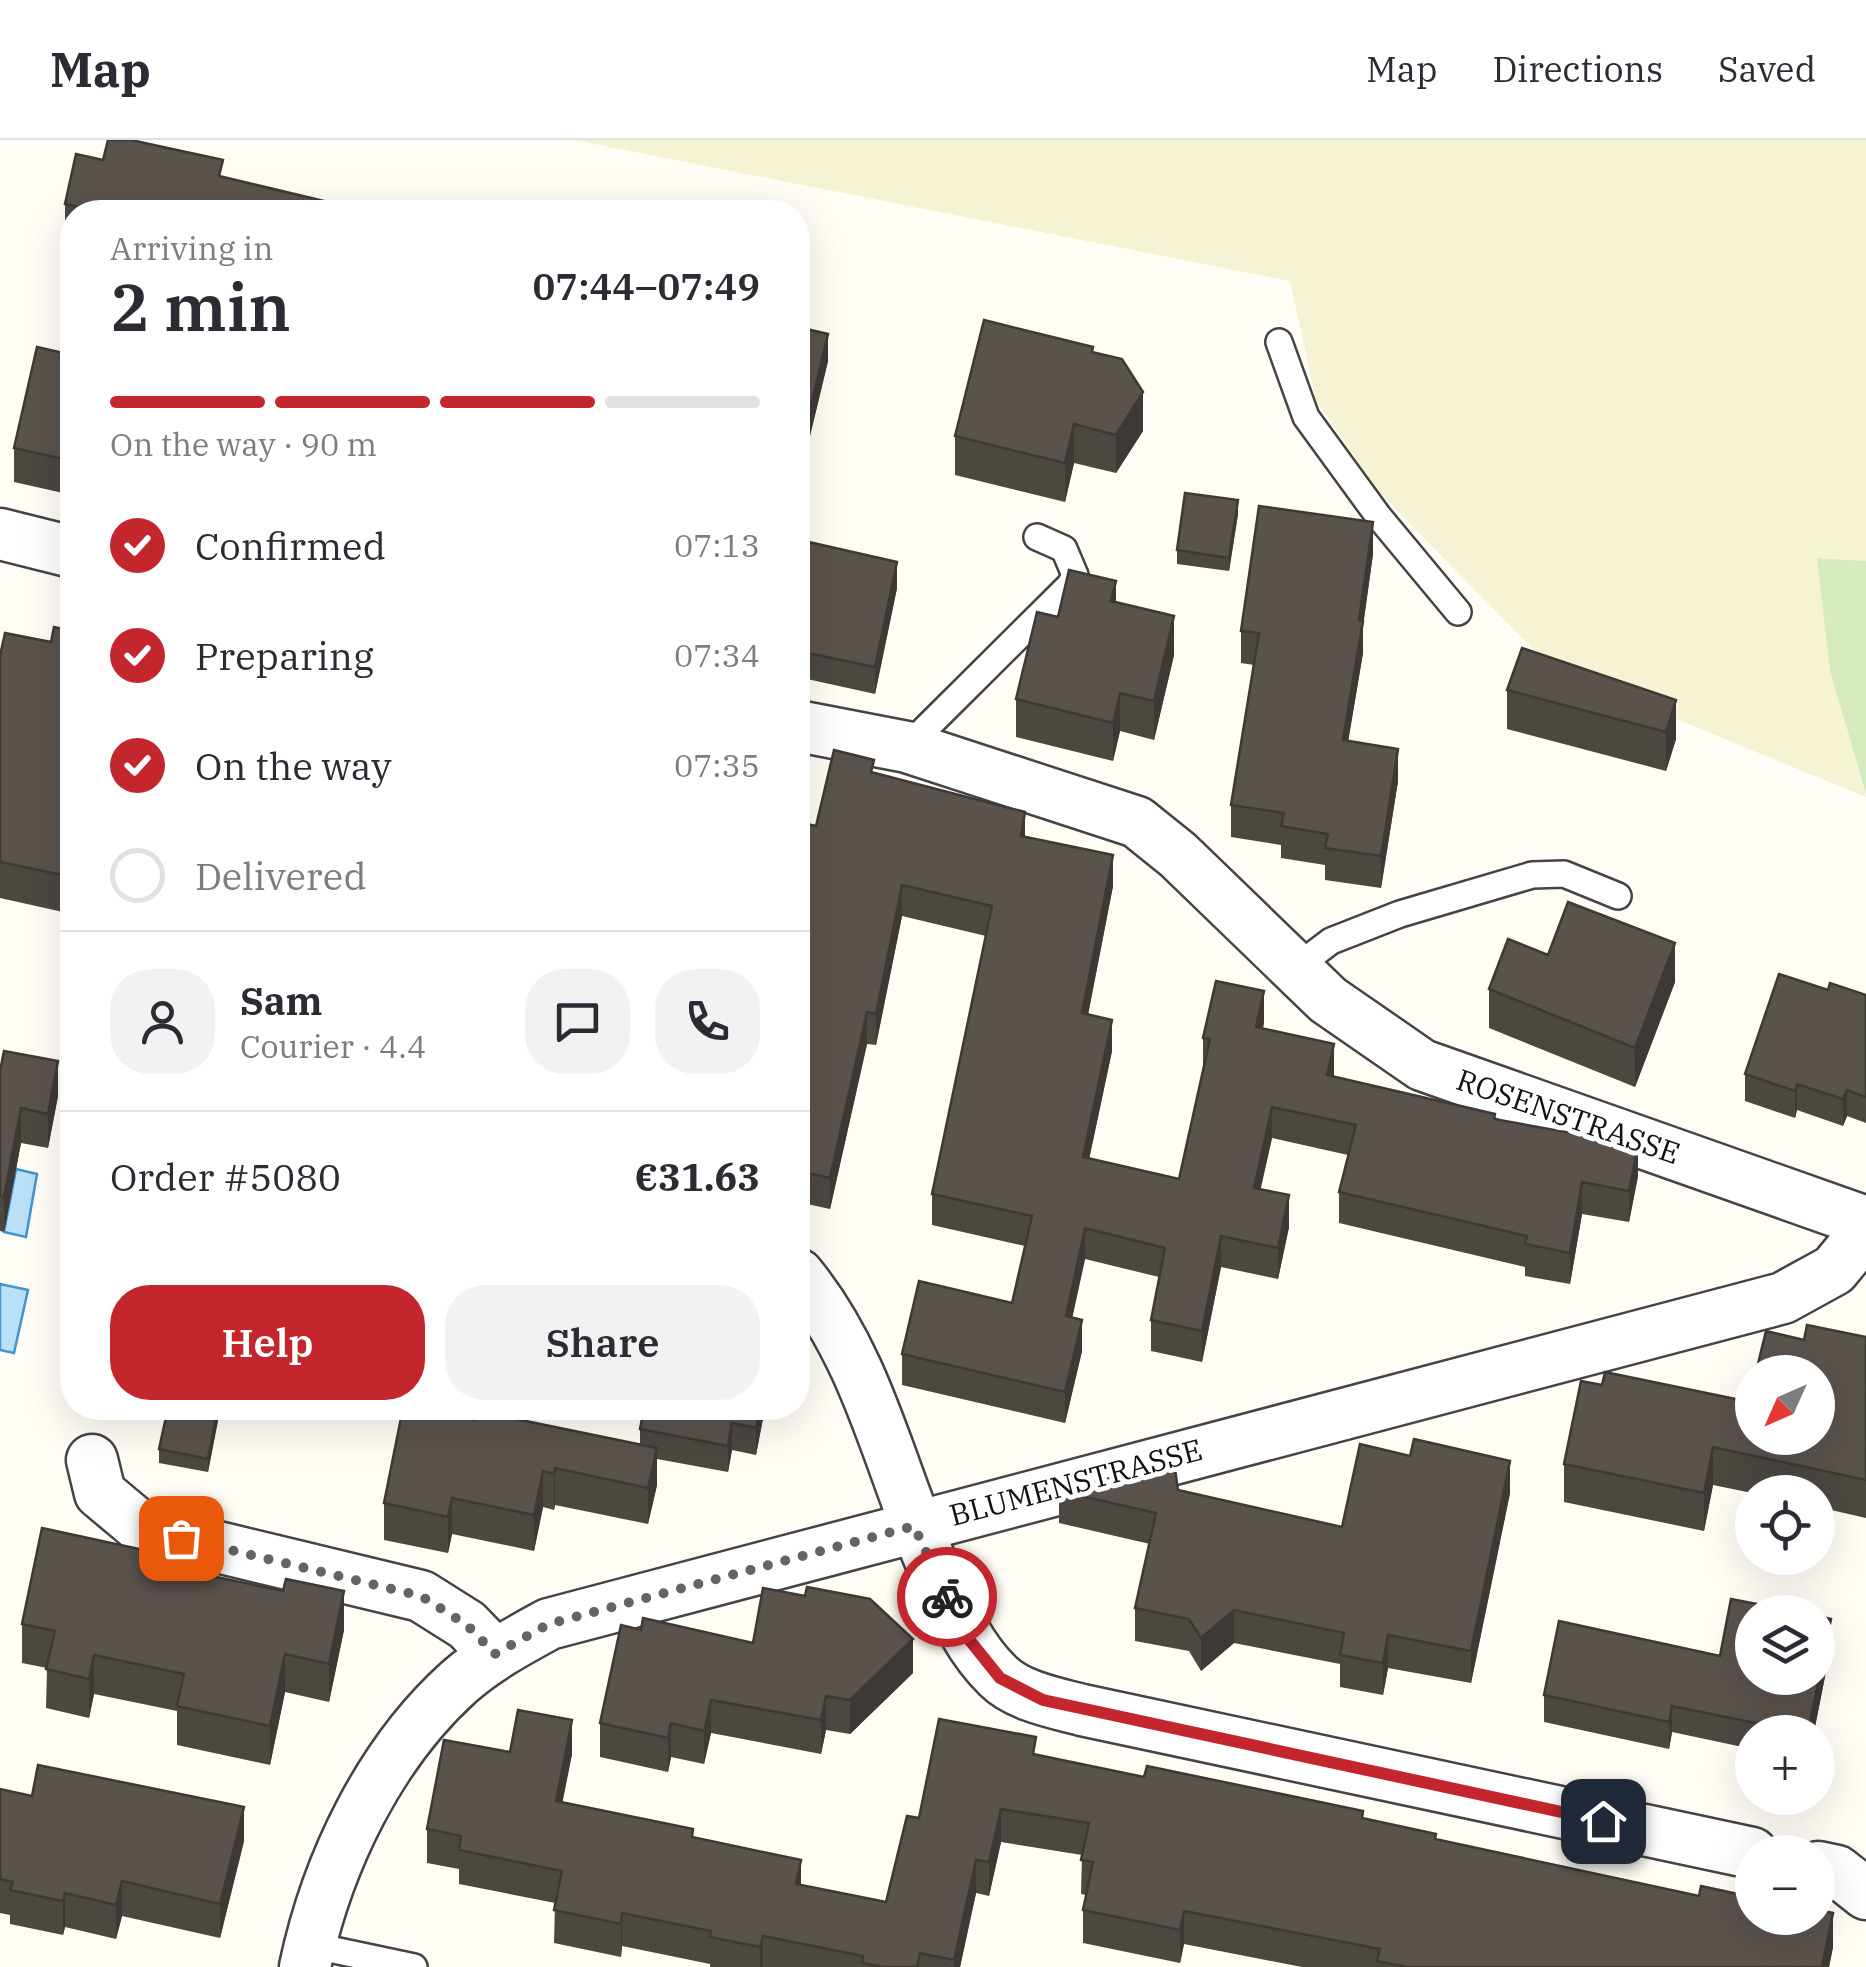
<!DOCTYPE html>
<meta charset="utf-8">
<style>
body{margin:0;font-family:"IBM Plex Serif",serif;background:#f2f2f3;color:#2b2b33;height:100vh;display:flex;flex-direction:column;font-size:38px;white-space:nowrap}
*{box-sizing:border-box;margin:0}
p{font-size:32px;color:#7c7c81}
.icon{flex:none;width:55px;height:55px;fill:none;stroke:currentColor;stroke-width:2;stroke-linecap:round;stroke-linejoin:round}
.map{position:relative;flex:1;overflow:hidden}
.sheet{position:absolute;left:60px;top:60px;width:750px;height:1220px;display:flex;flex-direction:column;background:#fff;border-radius:40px;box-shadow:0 10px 40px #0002}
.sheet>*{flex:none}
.needle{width:65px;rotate:225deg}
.buttons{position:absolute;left:1735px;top:1215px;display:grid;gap:20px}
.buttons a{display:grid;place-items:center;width:100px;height:100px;border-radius:50%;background:#fff;box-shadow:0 10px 40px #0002;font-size:50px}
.pin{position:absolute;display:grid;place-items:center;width:85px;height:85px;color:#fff;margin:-42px;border-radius:20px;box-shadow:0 5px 15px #0006}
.courier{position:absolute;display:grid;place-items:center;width:100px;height:100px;margin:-50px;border:8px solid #c4262e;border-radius:50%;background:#fff;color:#222;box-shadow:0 2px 12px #0007}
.summary em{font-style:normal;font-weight:600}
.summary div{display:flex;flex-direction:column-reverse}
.summary{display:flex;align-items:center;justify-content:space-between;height:170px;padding:0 50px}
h1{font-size:65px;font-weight:600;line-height:75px}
.bar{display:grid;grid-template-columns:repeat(4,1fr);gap:15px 10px;align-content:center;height:120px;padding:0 50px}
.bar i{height:12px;border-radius:8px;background:#e1e1e2}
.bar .on{background:#c4262e}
.bar p{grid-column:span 4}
.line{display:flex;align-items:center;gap:25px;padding:0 50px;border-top:2px solid #e1e1e2}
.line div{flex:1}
.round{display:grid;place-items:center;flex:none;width:105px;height:105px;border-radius:40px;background:#f2f2f3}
ol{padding:0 50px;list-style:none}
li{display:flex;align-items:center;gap:30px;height:110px}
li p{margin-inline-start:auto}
li .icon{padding:10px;border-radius:50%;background:#c4262e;color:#fff;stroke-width:4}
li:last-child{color:#7c7c81}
li i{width:55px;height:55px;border:5px solid #e1e1e2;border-radius:50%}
.primary-button{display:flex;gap:20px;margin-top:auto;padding:20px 50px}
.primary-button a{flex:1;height:115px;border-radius:40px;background:#c4262e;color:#fff;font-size:40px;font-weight:600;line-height:115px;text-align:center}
.primary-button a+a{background:#f2f2f3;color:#2b2b33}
header{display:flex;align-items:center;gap:60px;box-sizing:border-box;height:140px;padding:0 50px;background:#fff;border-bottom:2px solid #e1e1e2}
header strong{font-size:48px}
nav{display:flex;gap:55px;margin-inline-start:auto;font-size:35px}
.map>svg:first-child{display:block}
.farmland{fill:#f6f3d4}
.green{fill:#d5ebbd}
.water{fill:#b9e0f7;stroke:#3f96cf;stroke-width:2.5}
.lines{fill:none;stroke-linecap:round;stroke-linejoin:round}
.service-casing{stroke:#444;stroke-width:30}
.minor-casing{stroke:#444;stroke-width:55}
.service{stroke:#fff;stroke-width:25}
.minor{stroke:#fff;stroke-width:50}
.wall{fill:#4d4742}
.shaded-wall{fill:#3f3936}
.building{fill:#5a524d;stroke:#3f3936;stroke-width:2.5}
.done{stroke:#646461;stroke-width:10;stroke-dasharray:0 18}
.route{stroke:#c4262e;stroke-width:12}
.labels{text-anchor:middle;stroke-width:10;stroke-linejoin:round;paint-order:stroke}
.street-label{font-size:30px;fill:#111;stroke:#fff}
</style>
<header>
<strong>Map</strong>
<nav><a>Map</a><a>Directions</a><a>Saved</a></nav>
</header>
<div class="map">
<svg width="1866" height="1827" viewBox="0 0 1866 1827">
<rect width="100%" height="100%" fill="#fffdf5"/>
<!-- farmland -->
<path class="farmland" d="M574 0H1866V421L1818 418 1830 531 1866 657 1562 532 1532 508 1378 351 1316 260 1290 141Z"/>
<!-- green -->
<path class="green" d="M1817 418 1866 421V655L1830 531Z"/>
<!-- water -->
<g class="water">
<path d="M16 1029 37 1034 26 1097 4 1092Z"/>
<path d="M0 1144 28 1150 14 1213 0 1210Z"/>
</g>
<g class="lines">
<defs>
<g id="service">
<path d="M1279 202 1306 277 1379 377 1458 472"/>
<path d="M907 607 1070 445 1075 435 1064 409 1037 397"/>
<path d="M1294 829 1331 801 1400 774 1532 735 1564 734 1618 756"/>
<path d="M310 1805 414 1827"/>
</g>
<g id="minor">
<path d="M0 394 72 412"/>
<path d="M798 586 907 607 1137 682 1178 715 1328 860 1422 925 1866 1082"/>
<path d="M798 1134C871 1222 891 1336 938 1438 954 1473 970 1509 998 1536 1018 1556 1055 1563 1082 1570L1752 1713"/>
<path d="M92 1320 100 1353 143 1389 421 1456 467 1485 495 1514"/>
<path d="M1818 1727 1837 1731 1866 1754"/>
<path d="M305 1827C327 1723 379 1614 459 1542 486 1518 518 1501 549 1484L1783 1158 1834 1130 1866 1091"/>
</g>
</defs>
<!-- service casing -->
<use href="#service" class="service-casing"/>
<!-- minor casing -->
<use href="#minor" class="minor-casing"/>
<!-- service -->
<use href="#service" class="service"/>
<!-- minor -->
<use href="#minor" class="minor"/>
</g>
<!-- wall -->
<g class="wall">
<path d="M103 20 223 37 370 72H72V92L65 90V64Z"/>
<path d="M798 187 828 221 808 304 798 302Z"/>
<path d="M1093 212 1143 291 1116 333 1074 323 1065 362 955 335V296Z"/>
<path d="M72 215V355L14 342V308Z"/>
<path d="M1238 374 1229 431 1177 424V410Z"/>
<path d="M798 412 897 448 875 554 798 537Z"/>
<path d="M1373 414 1363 486V513L1348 601 1398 641 1381 748 1325 740V725L1281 718V705L1231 697V665L1254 525 1241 523V491Z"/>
<path d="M1116 462 1174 515 1154 600 1120 591 1113 621 1016 597V559L1058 477Z"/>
<path d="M72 491V774L0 758V516L51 502Z"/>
<path d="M1507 550 1676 560V599L1666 631 1507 589Z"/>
<path d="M874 633 1025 697 1113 746 1088 875 1112 911 1089 1019 1179 1039 1203 927V898L1264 882 1263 889 1334 937 1495 979 1638 1036 1629 1082 1582 1074 1570 1144 1525 1136V1127L1339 1083V1052L1348 1015 1272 998 1260 1050 1289 1087 1278 1139 1221 1127 1202 1222 1151 1211V1180L1159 1137 1085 1119 1072 1177 1082 1211 1065 1283 902 1245V1214L1012 1163 1025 1106 932 1085V1054L986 796 902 776 876 905 867 904 830 1069 798 1062V682L816 686Z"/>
<path d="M1548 815 1675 842 1635 947 1489 888V849Z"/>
<path d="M1828 850 1866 855V983L1847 976 1843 986 1797 970 1795 978 1745 961V934Z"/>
<path d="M0 931 58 956 48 1008 21 1003 4 1092 0 1091Z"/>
<path d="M1866 1197V1378L1818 1367V1352L1752 1353 1713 1345 1704 1391 1564 1362V1324L1602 1245 1750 1262 1804 1200Z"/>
<path d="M220 1268 208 1332 159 1323V1309Z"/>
<path d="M644 1268H765L756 1315 732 1310 728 1332 657 1319V1345L648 1384 555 1365 554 1370 543 1367 534 1411 452 1394 448 1413 384 1400V1363L475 1280 640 1305V1289Z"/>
<path d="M1178 1350 1342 1387 1510 1353 1471 1543 1388 1528 1383 1555 1340 1547V1524L1234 1503 1201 1531 1189 1511 1135 1501V1468L1150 1404 1059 1383V1351Z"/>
<path d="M148 1423 344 1490 329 1562 285 1552 270 1625 177 1605V1571L94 1554 89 1578 46 1568 47 1528 22 1523V1484Z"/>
<path d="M641 1490 753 1503 913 1533 850 1594 826 1590 821 1614 711 1593 704 1624 671 1617 668 1632 600 1617V1583Z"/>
<path d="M1831 1506 1814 1592H1752V1609L1672 1592 1669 1609 1544 1582V1555L1720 1516Z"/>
<path d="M510 1612 572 1614 562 1663 693 1697 801 1745 886 1762 919 1678 1036 1614 1144 1637 1363 1678 1436 1699 1833 1807 1829 1827H1302L1184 1804 1180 1823 1083 1803V1770L1086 1755 1081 1754 1082 1715 1001 1702 989 1756 976 1753 960 1827H710V1824L622 1806 621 1817 554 1803 555 1763 459 1744V1729L427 1723V1689Z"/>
<path d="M0 1649 244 1701 220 1798 122 1776 116 1799 65 1787 63 1795 10 1784V1775L0 1773Z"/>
</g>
<!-- shaded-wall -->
<g class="shaded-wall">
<path d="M828 194V221L808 304V278Z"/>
<path d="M1143 252V291L1116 333V295Z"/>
<path d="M1074 284V323L1065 362V323Z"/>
<path d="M1238 360V374L1229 431V418Z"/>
<path d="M1373 382V414L1363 486V513L1343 632V600Z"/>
<path d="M897 422V448L875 554V527Z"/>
<path d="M1116 441V479L1111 461Z"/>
<path d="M1174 476V515L1154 600V561Z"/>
<path d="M1120 553V591L1113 621V583Z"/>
<path d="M1676 560V599L1666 631V592Z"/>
<path d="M1398 609V641L1381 748V716Z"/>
<path d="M1025 672V703L1021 696Z"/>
<path d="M1113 715V746L1082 905V873Z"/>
<path d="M902 745V776L876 905V874Z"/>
<path d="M1675 803V842L1635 947V908Z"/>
<path d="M1264 851V882L1256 919V887Z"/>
<path d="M867 872V904L830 1069V1038Z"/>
<path d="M1112 880V911L1083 1048V1017Z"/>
<path d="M1334 904V935L1327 966V935Z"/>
<path d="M58 921V956L48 1008V974Z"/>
<path d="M1797 944V970L1795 978V951Z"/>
<path d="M1847 950V976L1843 986V959Z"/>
<path d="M1272 967V998L1254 1079V1048Z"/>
<path d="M21 968V1003L4 1092V1057Z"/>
<path d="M1638 1005V1036L1629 1082V1051Z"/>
<path d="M1582 1042V1074L1570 1144V1113Z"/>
<path d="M1289 1055V1087L1278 1139V1108Z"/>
<path d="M1085 1088V1119L1066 1207V1176Z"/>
<path d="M1221 1096V1127L1202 1222V1191Z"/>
<path d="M1082 1180V1211L1065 1283V1252Z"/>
<path d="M218 1268H220V1271L208 1332V1319Z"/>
<path d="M760 1268H765L756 1315V1288Z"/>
<path d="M732 1283V1310L728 1332V1306Z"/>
<path d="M1713 1307V1345L1704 1391V1353Z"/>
<path d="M657 1308V1345L648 1384V1348Z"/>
<path d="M1510 1321V1353L1471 1543V1511Z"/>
<path d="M555 1328V1365L554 1370V1334Z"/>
<path d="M543 1331V1367L534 1411V1375Z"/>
<path d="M452 1358V1394L448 1413V1377Z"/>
<path d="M344 1451V1490L329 1562V1524Z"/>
<path d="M1234 1470V1503L1201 1531V1498Z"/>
<path d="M1831 1479V1506L1814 1592H1808Z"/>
<path d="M1388 1495V1528L1383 1555V1523Z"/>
<path d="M913 1499V1533L850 1594V1560Z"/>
<path d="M285 1514V1552L270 1625V1586Z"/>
<path d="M94 1515V1554L89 1578V1539Z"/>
<path d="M826 1556V1590L821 1614V1580Z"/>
<path d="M711 1560V1593L704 1624V1591Z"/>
<path d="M1672 1566V1592L1669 1609V1582Z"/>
<path d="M572 1580V1614L556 1695V1661Z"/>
<path d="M671 1583V1617L668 1632V1598Z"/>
<path d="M244 1667V1701L220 1798V1764Z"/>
<path d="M1001 1669V1702L989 1756V1722Z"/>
<path d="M801 1720V1754L796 1744Z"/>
<path d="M976 1720V1753L960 1827H954V1820Z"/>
<path d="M122 1741V1776L116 1799V1765Z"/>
<path d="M65 1753V1787L63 1795V1761Z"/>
<path d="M1184 1771V1804L1180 1823V1790Z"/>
<path d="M622 1773V1806L621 1817V1784Z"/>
<path d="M1833 1773V1807L1829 1827H1822Z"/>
<path d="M763 1796V1827H760V1807Z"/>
</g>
<!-- building -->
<g class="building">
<path d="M108 0H131L223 20 219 36 370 72H104L65 64 76 14 103 20Z"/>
<path d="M984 180 1093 207 1092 212 1122 219 1143 252 1116 295 1074 284 1065 323 955 296Z"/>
<path d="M798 187 828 194 808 278 798 275Z"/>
<path d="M37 207 72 215V321L14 308Z"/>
<path d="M1185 353 1238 360 1229 418 1177 410Z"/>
<path d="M1259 366 1373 382 1359 480 1363 481 1343 600 1398 609 1381 716 1325 708 1328 694 1281 686 1284 673 1231 665 1259 493 1241 491Z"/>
<path d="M800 400 897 422 875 527 798 511V412Z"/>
<path d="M1069 430 1116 441 1111 461 1174 476 1154 561 1120 553 1113 583 1016 559 1037 472 1058 477Z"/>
<path d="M54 487 72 491V737L0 722V516L5 493 51 502Z"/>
<path d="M1522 508 1676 560 1666 592 1507 550Z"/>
<path d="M834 610 874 620 871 632 1025 672 1021 696 1113 715 1082 873 1112 880 1083 1017 1179 1039 1210 899 1203 898 1216 841 1264 851 1256 887 1334 904 1327 935 1495 974 1494 979 1638 1005 1629 1051 1582 1042 1570 1113 1525 1104 1527 1096 1339 1052 1356 985 1272 967 1254 1048 1289 1055 1278 1108 1221 1096 1202 1191 1151 1180 1165 1108 1085 1088 1066 1176 1082 1180 1065 1252 902 1214 919 1141 1012 1163 1032 1076 932 1054 992 766 902 745 876 874 867 872 830 1038 798 1031V682L816 686Z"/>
<path d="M1568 762 1675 803 1635 908 1489 849 1508 799 1548 815Z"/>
<path d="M1779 834 1828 850 1830 843 1866 855V957L1847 950 1843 959 1797 944 1795 951 1745 934Z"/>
<path d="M4 911 58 921 48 974 21 968 4 1057 0 1056V931Z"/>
<path d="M1807 1185 1866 1197V1340L1713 1307 1704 1353 1564 1324 1581 1241 1602 1245 1605 1232 1750 1262 1752 1251V1298H1818V1232H1756L1766 1191 1804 1200Z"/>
<path d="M168 1268H218L208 1319 159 1309Z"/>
<path d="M403 1268H418L475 1280 477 1271 657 1308 648 1348 555 1328 554 1334 543 1331 534 1375 452 1358 448 1377 384 1363Z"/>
<path d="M644 1268H760L756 1288 732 1283 728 1306 640 1289Z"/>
<path d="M1414 1299 1510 1321 1471 1511 1388 1495 1383 1523 1340 1515 1344 1493 1234 1470 1201 1498 1189 1479 1135 1468 1156 1373 1059 1351 1174 1322 1178 1350 1342 1387 1360 1304 1410 1316Z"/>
<path d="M42 1388 148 1411 145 1422 283 1451 286 1439 344 1451 329 1524 285 1514 270 1586 177 1566 184 1534 94 1515 89 1539 46 1529 55 1491 22 1484Z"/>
<path d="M807 1447 870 1459 913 1499 850 1560 826 1556 821 1580 711 1560 704 1591 671 1583 668 1598 600 1583 621 1485 641 1490 643 1478 753 1503 763 1448 805 1456Z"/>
<path d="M1731 1459 1798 1472H1752V1538H1818V1476L1831 1479 1808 1592H1800L1672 1566 1669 1582 1544 1555 1559 1481 1720 1516Z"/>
<path d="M518 1570 572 1580 556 1661 693 1689 692 1697 801 1720 796 1744 886 1762 907 1676 919 1678 939 1579 1036 1597 1033 1614 1144 1637 1147 1626 1363 1671 1362 1678 1436 1694 1435 1699 1699 1756 1701 1746 1752 1757V1778H1818V1770L1833 1773 1822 1827H1407L1377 1821 1380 1809 1184 1771 1180 1790 1083 1770 1093 1722 1081 1720 1089 1683 1001 1669 989 1722 976 1720 954 1820 920 1813 917 1827H883L862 1823 863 1816 763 1796 760 1807 710 1797 711 1791 622 1773 621 1784 554 1770 562 1731 459 1710 461 1696 427 1689 444 1600 510 1612Z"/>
<path d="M38 1625 244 1667 220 1764 122 1741 116 1765 65 1753 63 1761 10 1750 13 1742 0 1739V1649L32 1656Z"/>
</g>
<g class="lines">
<!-- done -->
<path class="done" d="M181 1398 421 1456 467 1485 495 1514 549 1484 914 1386 947 1457"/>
<!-- route -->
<path class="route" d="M947 1457 963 1492 1000 1538 1043 1560 1603 1681"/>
</g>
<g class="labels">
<!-- street labels -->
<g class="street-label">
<text transform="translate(1568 977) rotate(19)" y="10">ROSENSTRASSE</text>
<text transform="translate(1076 1343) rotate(-15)" y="10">BLUMENSTRASSE</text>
</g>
</g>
</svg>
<div class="buttons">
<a><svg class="needle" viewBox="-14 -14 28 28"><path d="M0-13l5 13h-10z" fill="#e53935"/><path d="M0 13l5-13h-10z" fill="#7c7c81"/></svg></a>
<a><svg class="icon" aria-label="locate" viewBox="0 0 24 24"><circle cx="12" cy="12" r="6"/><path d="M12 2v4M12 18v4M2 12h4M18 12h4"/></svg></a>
<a><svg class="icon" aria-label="layers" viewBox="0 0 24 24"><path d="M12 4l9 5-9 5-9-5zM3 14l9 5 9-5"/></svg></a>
<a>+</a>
<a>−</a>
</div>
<div class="pin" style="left:181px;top:1398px;background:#ea580c"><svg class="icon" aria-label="bag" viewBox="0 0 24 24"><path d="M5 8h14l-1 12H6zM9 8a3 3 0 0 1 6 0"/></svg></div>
<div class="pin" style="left:1603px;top:1681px;background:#1f2937"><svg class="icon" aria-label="home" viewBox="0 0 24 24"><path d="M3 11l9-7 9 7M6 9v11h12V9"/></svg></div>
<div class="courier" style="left:947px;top:1457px"><svg class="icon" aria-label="bike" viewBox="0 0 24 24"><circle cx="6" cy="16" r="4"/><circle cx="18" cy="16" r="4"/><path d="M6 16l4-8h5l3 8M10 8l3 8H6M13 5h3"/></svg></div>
<section class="sheet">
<div class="summary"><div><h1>2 min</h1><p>Arriving in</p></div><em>07:44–07:49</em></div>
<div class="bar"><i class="on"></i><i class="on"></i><i class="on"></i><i></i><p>On the way · 90 m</p></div>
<ol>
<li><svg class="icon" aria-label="check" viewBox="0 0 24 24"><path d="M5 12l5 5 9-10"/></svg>Confirmed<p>07:13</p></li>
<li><svg class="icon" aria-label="check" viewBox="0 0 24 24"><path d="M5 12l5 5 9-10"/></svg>Preparing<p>07:34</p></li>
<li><svg class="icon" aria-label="check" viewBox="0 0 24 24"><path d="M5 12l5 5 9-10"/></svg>On the way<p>07:35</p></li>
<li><i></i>Delivered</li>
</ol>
<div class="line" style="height:180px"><a class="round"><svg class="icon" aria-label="person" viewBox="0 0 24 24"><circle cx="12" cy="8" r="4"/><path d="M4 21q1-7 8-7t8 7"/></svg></a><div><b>Sam</b><p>Courier · 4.4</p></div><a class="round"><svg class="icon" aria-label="chat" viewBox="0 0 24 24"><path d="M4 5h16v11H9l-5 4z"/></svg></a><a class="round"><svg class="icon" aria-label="phone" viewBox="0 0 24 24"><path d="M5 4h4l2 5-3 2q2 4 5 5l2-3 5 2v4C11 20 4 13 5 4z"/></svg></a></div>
<div class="line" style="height:130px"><div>Order #5080</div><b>€31.63</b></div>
<div class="primary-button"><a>Help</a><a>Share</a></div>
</section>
</div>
